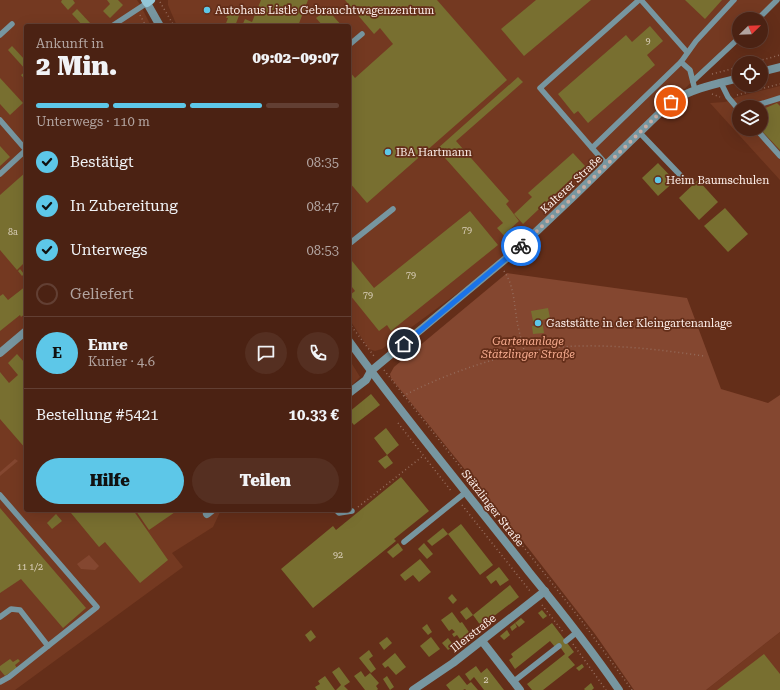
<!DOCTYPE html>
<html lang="de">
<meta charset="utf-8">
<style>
body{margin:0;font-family:"Roboto Serif",serif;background:#552f21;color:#f1f3f6;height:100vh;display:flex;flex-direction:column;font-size:15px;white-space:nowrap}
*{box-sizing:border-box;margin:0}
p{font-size:13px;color:#b2a4a0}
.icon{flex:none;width:22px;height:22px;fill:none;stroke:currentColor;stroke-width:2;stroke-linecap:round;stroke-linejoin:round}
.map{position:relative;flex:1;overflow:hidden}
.details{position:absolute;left:24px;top:24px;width:327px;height:488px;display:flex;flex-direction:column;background:#4b2213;border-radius:4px;box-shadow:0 4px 16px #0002,0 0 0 1px #623f33}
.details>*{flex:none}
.needle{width:26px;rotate:67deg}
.controls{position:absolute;left:732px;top:12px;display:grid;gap:8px}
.controls a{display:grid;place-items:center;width:36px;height:36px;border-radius:50%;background:#4b2213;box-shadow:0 4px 16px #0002,0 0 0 1px #623f33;font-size:20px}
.pin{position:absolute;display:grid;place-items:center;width:34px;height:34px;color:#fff;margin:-17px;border:2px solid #fff;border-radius:50%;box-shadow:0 1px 4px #0007}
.courier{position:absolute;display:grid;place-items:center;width:40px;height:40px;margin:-20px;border:3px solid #1a73e8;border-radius:50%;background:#fff;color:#222;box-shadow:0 1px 5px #0007}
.headline em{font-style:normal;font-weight:800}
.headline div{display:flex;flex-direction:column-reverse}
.headline{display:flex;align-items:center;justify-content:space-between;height:68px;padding:0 12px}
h1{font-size:26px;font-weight:800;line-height:30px}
.bar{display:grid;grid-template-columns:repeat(4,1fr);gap:6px 4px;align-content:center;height:48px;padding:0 12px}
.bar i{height:5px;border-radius:3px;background:#623f33}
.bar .on{background:#5dc7e8}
.bar p{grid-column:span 4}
.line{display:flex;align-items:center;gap:10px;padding:0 12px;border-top:1px solid #623f33}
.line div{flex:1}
.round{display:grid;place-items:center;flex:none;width:42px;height:42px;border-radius:21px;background:#552f21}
ol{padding:0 12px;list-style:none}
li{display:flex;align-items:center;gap:12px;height:44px}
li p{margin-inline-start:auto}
li .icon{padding:4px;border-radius:50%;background:#5dc7e8;color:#111;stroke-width:4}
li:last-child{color:#b2a4a0}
li i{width:22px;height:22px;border:2px solid #623f33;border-radius:50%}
.cta{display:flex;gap:8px;margin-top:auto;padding:8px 12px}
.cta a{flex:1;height:46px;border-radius:24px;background:#5dc7e8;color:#111;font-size:16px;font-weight:800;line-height:46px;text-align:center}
.cta a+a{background:#552f21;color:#f1f3f6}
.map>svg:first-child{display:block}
.built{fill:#743921;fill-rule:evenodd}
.green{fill:#844730}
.building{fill:#786f30}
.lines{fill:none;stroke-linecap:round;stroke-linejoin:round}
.path{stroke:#956c5c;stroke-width:1.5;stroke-dasharray:1 3;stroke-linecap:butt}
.lane{stroke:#7796a0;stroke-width:5.5}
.street{stroke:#7796a0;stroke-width:8}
.secondary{stroke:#94c6d7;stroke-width:8}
.done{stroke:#c8aca2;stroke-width:4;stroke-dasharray:0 7.2}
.route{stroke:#1a73e8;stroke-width:5}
.poi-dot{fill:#5dc7e8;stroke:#642e19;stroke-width:1.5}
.labels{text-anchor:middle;stroke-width:3.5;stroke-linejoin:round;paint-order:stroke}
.number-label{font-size:9px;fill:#dcd0bc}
.poi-label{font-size:11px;fill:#fef0eb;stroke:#642e19;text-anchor:start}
.street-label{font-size:11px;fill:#fef0eb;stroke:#642e19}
.park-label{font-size:11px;font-style:italic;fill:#f9ad90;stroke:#642e19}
</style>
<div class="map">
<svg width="780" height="690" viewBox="0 0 780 690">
<rect width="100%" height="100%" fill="#642e19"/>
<!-- built -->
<g class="built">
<path d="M0 0H137L141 6 151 26H26V510H221L213 527 172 553 183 567 15 690H0Z"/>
<path d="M168 0H774L755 19H739V35L633 140 520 247 382 349 375 351 369 349 349 319V26H177L168 5Z"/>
<path d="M780 86V180L710 103 725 102 737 97ZM739 107H761V129H739Z"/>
<path d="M349 359 360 377 349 388Z"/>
<path d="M780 632V690H706Z"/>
</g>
<!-- green -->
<g class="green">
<path d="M507 273 687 298 721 389 768 403 780 395V632L706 690H634L595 634 529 549 391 378 390 374 394 367Z"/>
<path d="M15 459 18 461 0 476V472Z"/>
<path d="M89 555 99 566 95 570 81 569 77 564Z"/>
</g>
<!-- building -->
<g class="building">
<path d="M62 0H73L75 3 68 10 61 2Z"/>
<path d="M107 0H118L123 5 110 18 103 11 110 4Z"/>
<path d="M261 0H308L298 26H242L245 19 252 22Z"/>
<path d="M345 0H437L507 80 367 203 349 182V71L355 78 393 44 380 28 374 34Z"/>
<path d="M536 0H591L524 56 501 29Z"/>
<path d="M685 0H722L705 19Z"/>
<path d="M77 9 91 24 89 26H83L72 14Z"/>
<path d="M231 9 240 13 235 26H225L228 18H226Z"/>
<path d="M327 9 342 26H323L316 18Z"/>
<path d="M650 26 663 41 647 55 655 65 588 123 578 111 574 114 558 94 626 35 632 42Z"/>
<path d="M12 46 26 61V70L8 50Z"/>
<path d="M26 71V81L21 75Z"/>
<path d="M518 77 523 82 456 141 509 201 506 204 519 221 509 230 511 233 506 238 497 228 503 223 437 149Z"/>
<path d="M0 78 23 103 10 115 0 104Z"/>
<path d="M777 103 780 106V150L761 130V110Z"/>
<path d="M0 146 10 157 0 166Z"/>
<path d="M573 153 585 166 523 224 514 214 532 197 528 193Z"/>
<path d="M658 163 675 181 658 196 642 178Z"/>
<path d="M26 172V261L17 270 0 250V195Z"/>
<path d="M698 180 718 202 699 220 679 198Z"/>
<path d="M725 208 748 234 728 252 704 226Z"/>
<path d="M470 211 498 245 391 331 387 325 379 331 350 295 355 291 349 283V263L352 261 374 288Z"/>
<path d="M20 269 24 274 22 276 18 271Z"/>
<path d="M26 286V313L21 317 20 315 0 331V296L3 294 8 300Z"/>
<path d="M548 308 550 318 542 320 544 333 533 334 532 326H534L531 311Z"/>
<path d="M17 354 24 362H26V449L0 419V372L9 383 18 375 8 363Z"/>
<path d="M371 394 380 405 354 425 349 419V412Z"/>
<path d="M386 428 399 445 387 455 393 463 385 469 378 461 387 455 374 438Z"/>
<path d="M401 477 429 511 394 539 396 541 313 608 281 569 333 526 336 530Z"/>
<path d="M0 508 86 608 63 628 21 579 0 593Z"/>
<path d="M75 510H133L168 560 140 583 105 542 99 547 71 513Z"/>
<path d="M138 510H178L149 530 136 511Z"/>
<path d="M56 514 62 521 52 529 47 523Z"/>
<path d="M461 524 493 565 480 575 448 534Z"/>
<path d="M443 528 448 534 432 546 427 541Z"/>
<path d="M398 543 403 550 393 558 387 552Z"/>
<path d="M424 543 433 554 427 559 418 549Z"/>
<path d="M420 559 431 572 419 582 413 575 405 581 400 575Z"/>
<path d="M499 567 509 580 500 586 496 580 491 584 486 577Z"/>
<path d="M510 585 519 597 481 626 473 615Z"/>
<path d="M452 594 457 600 453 604 448 598Z"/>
<path d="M467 607 473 615 466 620 460 612Z"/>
<path d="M542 610 547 616 543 619 538 613Z"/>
<path d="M452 612 460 623 462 622 471 635 462 642 457 635 454 637 452 634 455 632 452 629 449 631 441 620Z"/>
<path d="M521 618 525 622 519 627 515 623Z"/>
<path d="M515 623 517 627 512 631 510 627Z"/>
<path d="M552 623 574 652 568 657 575 665 543 690H532L527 684 565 654 558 644 555 647 550 641 515 669 509 660 513 657 511 654Z"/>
<path d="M427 624 432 632 428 635 422 628Z"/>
<path d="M311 630 316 637 310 642 305 635Z"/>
<path d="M507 630 510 635 504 640 500 636Z"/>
<path d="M387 637 392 643 384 650 379 643Z"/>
<path d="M431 637 440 649 429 657 420 646Z"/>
<path d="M448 638 454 646 448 650 442 643Z"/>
<path d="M369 650 373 656 369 659 376 669 371 673 359 658Z"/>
<path d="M395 653 406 667 396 675 388 666 385 668 382 664Z"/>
<path d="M764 654 780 674V690H717Z"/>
<path d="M10 659 13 662 18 659 20 661 15 665 17 668 5 676 0 670V666Z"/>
<path d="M582 664 584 667 579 671 576 668Z"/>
<path d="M476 666 481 673 487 668 504 690H484L474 677 470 681 465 674Z"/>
<path d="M339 667 350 682 344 686 348 690H336L341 685 332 672Z"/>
<path d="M361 671 365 677 370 673 379 683 376 686 378 689 377 690H365L354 676Z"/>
<path d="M459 675 467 685 471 682 478 690H466L465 689 463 690H450L446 685Z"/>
<path d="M325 676 335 690H317L315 687 320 684 318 681Z"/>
<path d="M387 676 394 687 390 690 383 679Z"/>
<path d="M591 683 594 688 592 690H585L584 689Z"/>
</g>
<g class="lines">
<!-- path -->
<g class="path">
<path d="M160 2 174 26"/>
<path d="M140 15 146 26"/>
<path d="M751 63 780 55"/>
<path d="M712 74 739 67"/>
<path d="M712 94 720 97"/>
<path d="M737 95 780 84"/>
<path d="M504 271C515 287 514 307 518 326 520 335 522 344 525 353"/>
<path d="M349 323 374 356"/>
<path d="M384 370 581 620 632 690"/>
<path d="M403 396C455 369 521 347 580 346 622 345 663 350 704 356"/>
<path d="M398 423 452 492"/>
<path d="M462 505 530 591"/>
<path d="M358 507 423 456"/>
<path d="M542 605 564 633"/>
<path d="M573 644 606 690"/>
</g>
<!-- lane -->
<g class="lane">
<path d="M641 0 687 52"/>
<path d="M758 19 777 0"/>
<path d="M112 26 147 3"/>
<path d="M0 35 12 24"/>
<path d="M349 45 362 34"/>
<path d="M681 62 696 41 734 0"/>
<path d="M693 81 739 38"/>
<path d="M721 83 728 97 739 110"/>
<path d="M751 107 780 98"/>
<path d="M0 120 26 150 0 174"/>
<path d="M756 129 780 156"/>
<path d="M640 133 682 177"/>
<path d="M592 148 540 88 639 0"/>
<path d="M607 165 592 148 681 62 690 70 695 90"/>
<path d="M349 244 393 209"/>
<path d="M0 495 97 607 9 677 0 682"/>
<path d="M336 510 339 513 352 511"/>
<path d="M404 542 466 492"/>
<path d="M0 617 11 609 20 610 48 646"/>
<path d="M566 641 577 632"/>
<path d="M513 682 559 646"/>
</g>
<!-- street -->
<g class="street">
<path d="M147 3 160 26"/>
<path d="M761 72 780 67"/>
<path d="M349 341C406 420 469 495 529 572 560 610 591 649 619 690"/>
<path d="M0 353 26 331"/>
<path d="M349 393 366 380 371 371 520 247 575 195 671 102C691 89 715 84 739 78"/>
<path d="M207 514 212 510"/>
<path d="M482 641 520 690"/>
<path d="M413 690 453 663 545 591"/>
</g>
<!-- secondary -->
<path class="secondary" d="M145 0 147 3 151 0"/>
</g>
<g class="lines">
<!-- done -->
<path class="done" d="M521 246 586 185 671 102"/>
<!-- route -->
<path class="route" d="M404 344 521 246"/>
</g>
<!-- markers -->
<g class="poi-dot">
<circle cx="207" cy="10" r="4"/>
<circle cx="388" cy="152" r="4"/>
<circle cx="658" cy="180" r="4"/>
<circle cx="538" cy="323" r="4"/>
</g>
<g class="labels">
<!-- number labels -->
<g class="number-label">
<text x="648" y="44">9</text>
<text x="467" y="233">79</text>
<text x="13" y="235">8a</text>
<text x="411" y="278">79</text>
<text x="368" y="298">79</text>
<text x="338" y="558">92</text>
<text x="30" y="570">11 1/2</text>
<text x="486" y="683">2</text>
</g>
<!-- poi labels -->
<g class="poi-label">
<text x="215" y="14">Autohaus Listle Gebrauchtwagenzentrum</text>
<text x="396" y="156">IBA Hartmann</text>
<text x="666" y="184">Heim Baumschulen</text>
<text x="546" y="327">Gaststätte in der Kleingartenanlage</text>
</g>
<!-- street labels -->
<g class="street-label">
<text transform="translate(571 184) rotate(-43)" y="4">Kalterer Straße</text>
<text transform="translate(493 508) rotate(52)" y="4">Stätzlinger Straße</text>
<text transform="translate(473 633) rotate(-38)" y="4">Illerstraße</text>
</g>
<!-- park labels -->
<g class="park-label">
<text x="528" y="345">Gartenanlage<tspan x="528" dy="13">Stätzlinger Straße</tspan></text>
</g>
</g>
</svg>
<div class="controls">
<a><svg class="needle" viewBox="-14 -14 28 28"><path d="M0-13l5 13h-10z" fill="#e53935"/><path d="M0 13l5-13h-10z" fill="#b2a4a0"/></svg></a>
<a><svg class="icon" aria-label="locate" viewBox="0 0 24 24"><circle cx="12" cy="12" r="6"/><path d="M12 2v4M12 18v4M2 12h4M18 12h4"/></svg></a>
<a><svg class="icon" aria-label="layers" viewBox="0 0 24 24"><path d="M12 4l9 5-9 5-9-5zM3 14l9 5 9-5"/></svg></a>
</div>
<div class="pin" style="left:671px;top:102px;background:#ea580c"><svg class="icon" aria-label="bag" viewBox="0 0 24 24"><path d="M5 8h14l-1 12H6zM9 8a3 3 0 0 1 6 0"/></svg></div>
<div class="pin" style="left:404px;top:344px;background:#1f2937"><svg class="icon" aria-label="home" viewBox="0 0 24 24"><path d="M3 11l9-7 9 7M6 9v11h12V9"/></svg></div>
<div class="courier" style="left:521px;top:246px"><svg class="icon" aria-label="bike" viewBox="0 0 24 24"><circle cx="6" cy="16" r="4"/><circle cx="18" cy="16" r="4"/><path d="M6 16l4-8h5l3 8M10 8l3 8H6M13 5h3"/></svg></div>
<section class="details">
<div class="headline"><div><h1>2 Min.</h1><p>Ankunft in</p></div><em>09:02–09:07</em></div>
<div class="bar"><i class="on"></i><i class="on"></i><i class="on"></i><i></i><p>Unterwegs · 110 m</p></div>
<ol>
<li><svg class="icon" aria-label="check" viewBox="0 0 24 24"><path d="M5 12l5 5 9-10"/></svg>Bestätigt<p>08:35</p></li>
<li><svg class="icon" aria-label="check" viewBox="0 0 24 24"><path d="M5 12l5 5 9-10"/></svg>In Zubereitung<p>08:47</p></li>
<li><svg class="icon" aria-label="check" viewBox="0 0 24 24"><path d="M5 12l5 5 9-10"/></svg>Unterwegs<p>08:53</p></li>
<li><i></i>Geliefert</li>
</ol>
<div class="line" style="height:72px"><b class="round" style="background:#5dc7e8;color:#111">E</b><div><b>Emre</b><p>Kurier · 4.6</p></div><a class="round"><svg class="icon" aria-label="chat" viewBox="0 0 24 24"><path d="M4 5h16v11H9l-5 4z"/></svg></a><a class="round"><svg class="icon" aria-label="phone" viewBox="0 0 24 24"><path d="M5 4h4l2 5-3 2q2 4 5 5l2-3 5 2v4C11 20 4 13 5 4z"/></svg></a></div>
<div class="line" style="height:52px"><div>Bestellung #5421</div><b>10.33 €</b></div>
<div class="cta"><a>Hilfe</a><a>Teilen</a></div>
</section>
</div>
